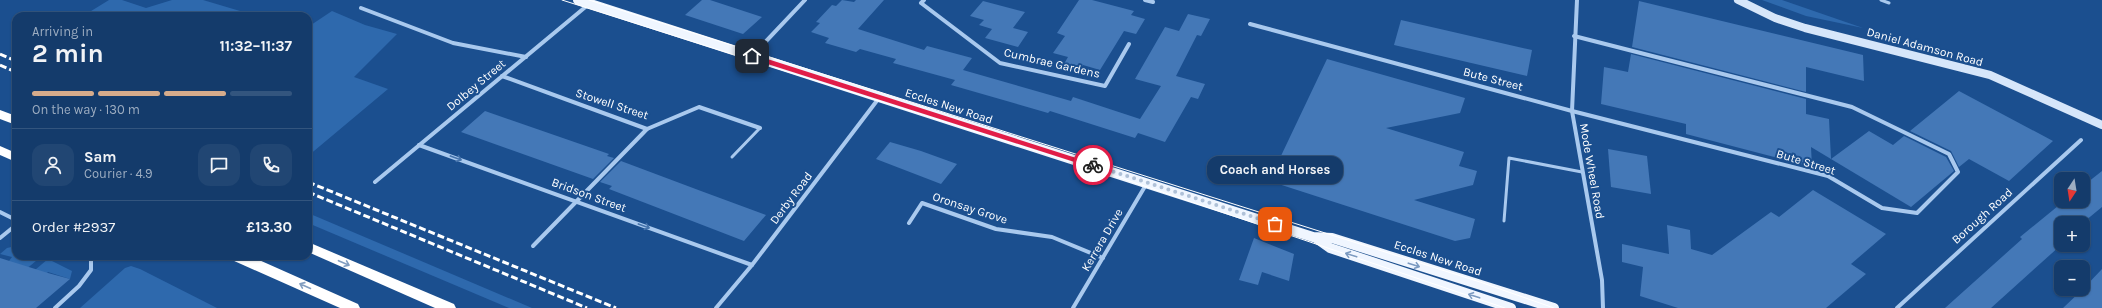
<!DOCTYPE html>
<meta charset="utf-8">
<style>
body{margin:0;font-family:Karla,sans-serif;background:#214673;color:#f1f3f6;height:100vh;display:flex;flex-direction:column;font-size:15px;white-space:nowrap}
*{box-sizing:border-box;margin:0}
p{font-size:13px;color:#9dadc1}
.icon{flex:none;width:22px;height:22px;fill:none;stroke:currentColor;stroke-width:2;stroke-linecap:round;stroke-linejoin:round}
.map{position:relative;flex:1;overflow:hidden}
.sheet{position:absolute;left:12px;top:12px;width:300px;height:248px;display:flex;flex-direction:column;background:#143b6b;border-radius:12px;box-shadow:0 1px 3px #0004,0 0 0 1px #33557e}
.sheet>*{flex:none}
.needle{width:26px;rotate:192deg}
.tools{position:absolute;left:2054px;top:172px;display:grid;gap:8px}
.tools a{display:grid;place-items:center;width:36px;height:36px;border-radius:8px;background:#143b6b;box-shadow:0 1px 3px #0004,0 0 0 1px #33557e;font-size:20px}
.pin{position:absolute;display:grid;place-items:center;width:34px;height:34px;color:#fff;margin:-17px;border-radius:8px;box-shadow:0 2px 6px #0006}
.courier{position:absolute;display:grid;place-items:center;width:40px;height:40px;margin:-20px;border:3px solid #e11d48;border-radius:50%;background:#fff;color:#222;box-shadow:0 1px 5px #0007}
.bubble{position:absolute;height:28px;border-radius:12px;background:#143b6b;box-shadow:0 1px 3px #0004,0 0 0 1px #33557e;font-size:13px;font-weight:700;line-height:28px;text-align:center}
.head em{font-style:normal;font-weight:700}
.head div{display:flex;flex-direction:column-reverse}
.head{display:flex;align-items:center;justify-content:space-between;height:68px;padding:0 20px}
h1{font-size:26px;font-weight:700;line-height:30px}
.bar{display:grid;grid-template-columns:repeat(4,1fr);gap:6px 4px;align-content:center;height:48px;padding:0 20px}
.bar i{height:5px;border-radius:3px;background:#33557e}
.bar .current{background:#d6ab8b}
.bar p{grid-column:span 4}
.line{display:flex;align-items:center;gap:10px;padding:0 20px;border-top:1px solid #33557e}
.line div{flex:1}
.round{display:grid;place-items:center;flex:none;width:42px;height:42px;border-radius:12px;background:#214673}
.map>svg:first-child{display:block}
.green{fill:#2e69ad}
.building{fill:#4478b7}
.lines{fill:none;stroke-linecap:round;stroke-linejoin:round}
.lane{stroke:#a9c9ee;stroke-width:3}
.street{stroke:#a9c9ee;stroke-width:4}
.secondary{stroke:#d6e6fa;stroke-width:8}
.primary{stroke:#f0f6ff;stroke-width:10}
.highway{fill:#fff;fill-rule:evenodd}
.tram{stroke:#fff;stroke-width:1}
.rail{stroke:#fff;stroke-width:3;stroke-dasharray:7 3;stroke-linecap:butt}
.oneway{stroke:#4674ac}
.oneway2{stroke:#7b9ac1}
.oneway3{stroke:#829ec1}
.route{fill:#e11d48}
.done{stroke:#afc1d8;stroke-width:4;stroke-dasharray:0 7.2}
.labels{text-anchor:middle;stroke-width:4;stroke-linejoin:round;paint-order:stroke}
.street-label{font-size:12px;fill:#fff;stroke:#1b4f8f}
</style>
<div class="map">
<svg width="2102" height="308" viewBox="0 0 2102 308">
<rect width="100%" height="100%" fill="#1b4f8f"/>
<!-- green -->
<g class="green">
<path d="M109 0H122L146 8 172 0H203L257 16H83Z"/>
<path d="M1762 0H1782L1863 28 1806 16Z"/>
<path d="M332 11 365 25 397 34 354 77 388 89 308 156V27Z"/>
<path d="M308 213 532 308H509L308 223Z"/>
<path d="M16 246V256H42L19 275 9 261 12 257 0 254 7 248Z"/>
<path d="M48 259 72 271 70 279 48 272 45 275 22 281Z"/>
<path d="M131 266 140 269 217 308H80L125 268Z"/>
</g>
<!-- building -->
<g class="building">
<path d="M702 0H710L762 17 743 34 685 15Z"/>
<path d="M842 0 854 2 856 0H884L858 29 924 50 927 46 972 58 963 70 1071 101 1073 97 1140 119 1161 86 1135 79 1165 27 1179 31 1188 14 1210 19 1201 36 1197 35 1176 76 1205 84 1198 99 1191 97 1165 142 1138 133 1135 138 1050 111 1048 113 951 85 955 80 893 63 896 59 860 49 856 52 825 43 829 38 811 32 820 23 816 22 832 5 836 6Z"/>
<path d="M1079 0H1092L1134 11 1131 15 1145 19 1136 34 1124 31 1100 70 1083 65 1081 68 1064 64 1068 57 1053 53 1065 36 1057 33Z"/>
<path d="M983 1 1025 12 1013 28 1028 32 1018 47 985 38 992 29 979 25 984 20 970 16Z"/>
<path d="M1639 1 1863 55 1864 81 1806 67V92L1632 47Z"/>
<path d="M1401 20 1532 50 1527 76 1394 45Z"/>
<path d="M1631 54 1806 99V114L1829 119 1831 159 1811 147 1812 167 1686 134V124L1601 104 1604 67 1628 72Z"/>
<path d="M1327 59 1465 98 1460 113 1386 128 1464 152 1459 166 1477 171 1473 185 1414 200 1475 219 1470 238 1455 241 1269 181Z"/>
<path d="M1959 91 2053 141 2009 181 1969 159 1959 167 1951 151 1910 131Z"/>
<path d="M485 111 609 154 607 156 614 158 593 179 461 132Z"/>
<path d="M1869 131 1893 145 1904 136 1946 157 1954 171 1911 207 1831 159Z"/>
<path d="M890 142 921 151 957 164 941 184 876 159Z"/>
<path d="M1608 149 1647 156 1651 194 1611 187Z"/>
<path d="M621 161 701 191 766 215 744 241 609 189 612 186 600 182Z"/>
<path d="M2102 171V207L2085 221 2087 223 2083 226V223H2061V245L1991 308H1945L2022 239 2020 237 2058 206 2065 201H2083V186Z"/>
<path d="M1813 190 1886 234 1851 264 1866 274 1826 308H1678L1640 296 1643 267 1622 262V244L1669 254 1667 225 1690 230 1691 249 1712 255 1771 212 1779 217Z"/>
<path d="M1254 238 1294 254 1289 281 1262 272 1258 285 1239 280Z"/>
<path d="M0 258 48 273 70 279 36 308H0Z"/>
<path d="M2102 269V308H2063L2083 289Z"/>
</g>
<g class="lines">
<!-- lane -->
<g class="lane">
<path d="M1881 0 1889 3"/>
<path d="M732 157 760 128"/>
<path d="M1504 221 1509 158 1582 172"/>
</g>
<!-- street -->
<g class="street">
<path d="M924 0 921 3 1000 63 1105 86 1129 44"/>
<path d="M1145 0 1153 2"/>
<path d="M1577 0 1572 111 1602 280 1603 308"/>
<path d="M361 8 453 43 526 57"/>
<path d="M1250 24 1572 111 1828 176 1882 208 1917 213 1958 172 1949 154 1852 107 1574 36"/>
<path d="M753 55 805 0"/>
<path d="M502 76 647 129 699 107 760 128"/>
<path d="M419 145 752 265"/>
<path d="M375 182 589 4"/>
<path d="M0 212 16 220"/>
<path d="M909 223 922 203 996 229 1052 237 1103 258"/>
<path d="M0 238 16 225"/>
<path d="M533 246 647 129"/>
<path d="M55 308 79 286 91 270V256"/>
<path d="M716 308 752 265 879 98"/>
<path d="M1073 308 1147 183"/>
<path d="M1897 308 2081 140"/>
</g>
<!-- secondary -->
<path class="secondary" d="M1738 0 1775 18 1805 28 1990 75 2102 125"/>
<!-- primary -->
<g class="primary">
<path d="M578 0 1313 237 1332 238 1554 308"/>
<path d="M1316 238 1330 248 1511 308"/>
</g>
<!-- highway -->
<g class="highway">
<path d="M0 110 16 116V125L0 119Z"/>
<path d="M0 146 16 153V162L0 155Z"/>
<path d="M308 242 454 304 456 308H435L308 252Z"/>
<path d="M230 256H250L358 304 360 308H340L232 260Z"/>
</g>
<!-- tram -->
<g class="tram">
<path d="M562 0 1112 175 1505 308"/>
<path d="M589 0 1480 282 1554 308"/>
</g>
<!-- rail -->
<g class="rail">
<path d="M0 54 16 61"/>
<path d="M0 65 16 72"/>
<path d="M308 182 616 308"/>
<path d="M308 192 587 308"/>
</g>
</g>
<!-- one-way arrows -->
<defs><path id="oneway-shaft" d="M-6 0H5M1.5-3L5.5 0L1.5 3" fill="none" stroke-width="1.6" stroke-linecap="round" stroke-linejoin="round"/></defs>
<g class="oneway">
<use href="#oneway-shaft" transform="translate(456 158) rotate(20)"/>
<use href="#oneway-shaft" transform="translate(644 226) rotate(20)"/>
</g>
<g class="oneway2">
<use href="#oneway-shaft" transform="translate(1351 255) rotate(-162)"/>
<use href="#oneway-shaft" transform="translate(1414 265) rotate(18)"/>
<use href="#oneway-shaft" transform="translate(1474 296) rotate(-162)"/>
</g>
<g class="oneway3">
<use href="#oneway-shaft" transform="translate(344 263) rotate(23)"/>
<use href="#oneway-shaft" transform="translate(305 286) rotate(-156)"/>
</g>
<!-- route -->
<path class="route" d="M752 54 1095 164 1096 165 1090 167 749 58Z"/>
<g class="lines">
<!-- done -->
<path class="done" d="M1093 165 1275 224"/>
</g>
<g class="labels">
<!-- street labels -->
<g class="street-label">
<text transform="translate(1925 47) rotate(15)" y="4">Daniel Adamson Road</text>
<text transform="translate(1052 63) rotate(13)" y="4">Cumbrae Gardens</text>
<text transform="translate(1493 79) rotate(15)" y="4">Bute Street</text>
<text transform="translate(476 85) rotate(-40)" y="4">Dolbey Street</text>
<text transform="translate(612 104) rotate(18)" y="4">Stowell Street</text>
<text transform="translate(949 106) rotate(18)" y="4">Eccles New Road</text>
<text transform="translate(1806 162) rotate(17)" y="4">Bute Street</text>
<text transform="translate(1592 171) rotate(80)" y="4">Mode Wheel Road</text>
<text transform="translate(589 195) rotate(20)" y="4">Bridson Street</text>
<text transform="translate(791 198) rotate(-53)" y="4">Derby Road</text>
<text transform="translate(970 208) rotate(18)" y="4">Oronsay Grove</text>
<text transform="translate(1982 216) rotate(-42)" y="4">Borough Road</text>
<text transform="translate(1102 240) rotate(-60)" y="4">Kerrera Drive</text>
<text transform="translate(1438 258) rotate(18)" y="4">Eccles New Road</text>
</g>
</g>
</svg>
<div class="tools">
<a><svg class="needle" viewBox="-14 -14 28 28"><path d="M0-13l5 13h-10z" fill="#e53935"/><path d="M0 13l5-13h-10z" fill="#9dadc1"/></svg></a>
<a>+</a>
<a>−</a>
</div>
<div class="pin" style="left:1275px;top:224px;background:#ea580c"><svg class="icon" aria-label="bag" viewBox="0 0 24 24"><path d="M5 8h14l-1 12H6zM9 8a3 3 0 0 1 6 0"/></svg></div>
<div class="pin" style="left:752px;top:56px;background:#1f2937"><svg class="icon" aria-label="home" viewBox="0 0 24 24"><path d="M3 11l9-7 9 7M6 9v11h12V9"/></svg></div>
<div class="courier" style="left:1093px;top:165px"><svg class="icon" aria-label="bike" viewBox="0 0 24 24"><circle cx="6" cy="16" r="4"/><circle cx="18" cy="16" r="4"/><path d="M6 16l4-8h5l3 8M10 8l3 8H6M13 5h3"/></svg></div>
<div class="bubble" style="left:1207px;top:156px;width:136px">Coach and Horses</div>
<section class="sheet">
<div class="head"><div><h1>2 min</h1><p>Arriving in</p></div><em>11:32–11:37</em></div>
<div class="bar"><i class="current"></i><i class="current"></i><i class="current"></i><i></i><p>On the way · 130 m</p></div>
<div class="line" style="height:72px"><a class="round"><svg class="icon" aria-label="person" viewBox="0 0 24 24"><circle cx="12" cy="8" r="4"/><path d="M4 21q1-7 8-7t8 7"/></svg></a><div><b>Sam</b><p>Courier · 4.9</p></div><a class="round"><svg class="icon" aria-label="chat" viewBox="0 0 24 24"><path d="M4 5h16v11H9l-5 4z"/></svg></a><a class="round"><svg class="icon" aria-label="phone" viewBox="0 0 24 24"><path d="M5 4h4l2 5-3 2q2 4 5 5l2-3 5 2v4C11 20 4 13 5 4z"/></svg></a></div>
<div class="line" style="height:52px"><div>Order #2937</div><b>£13.30</b></div>
</section>
</div>
